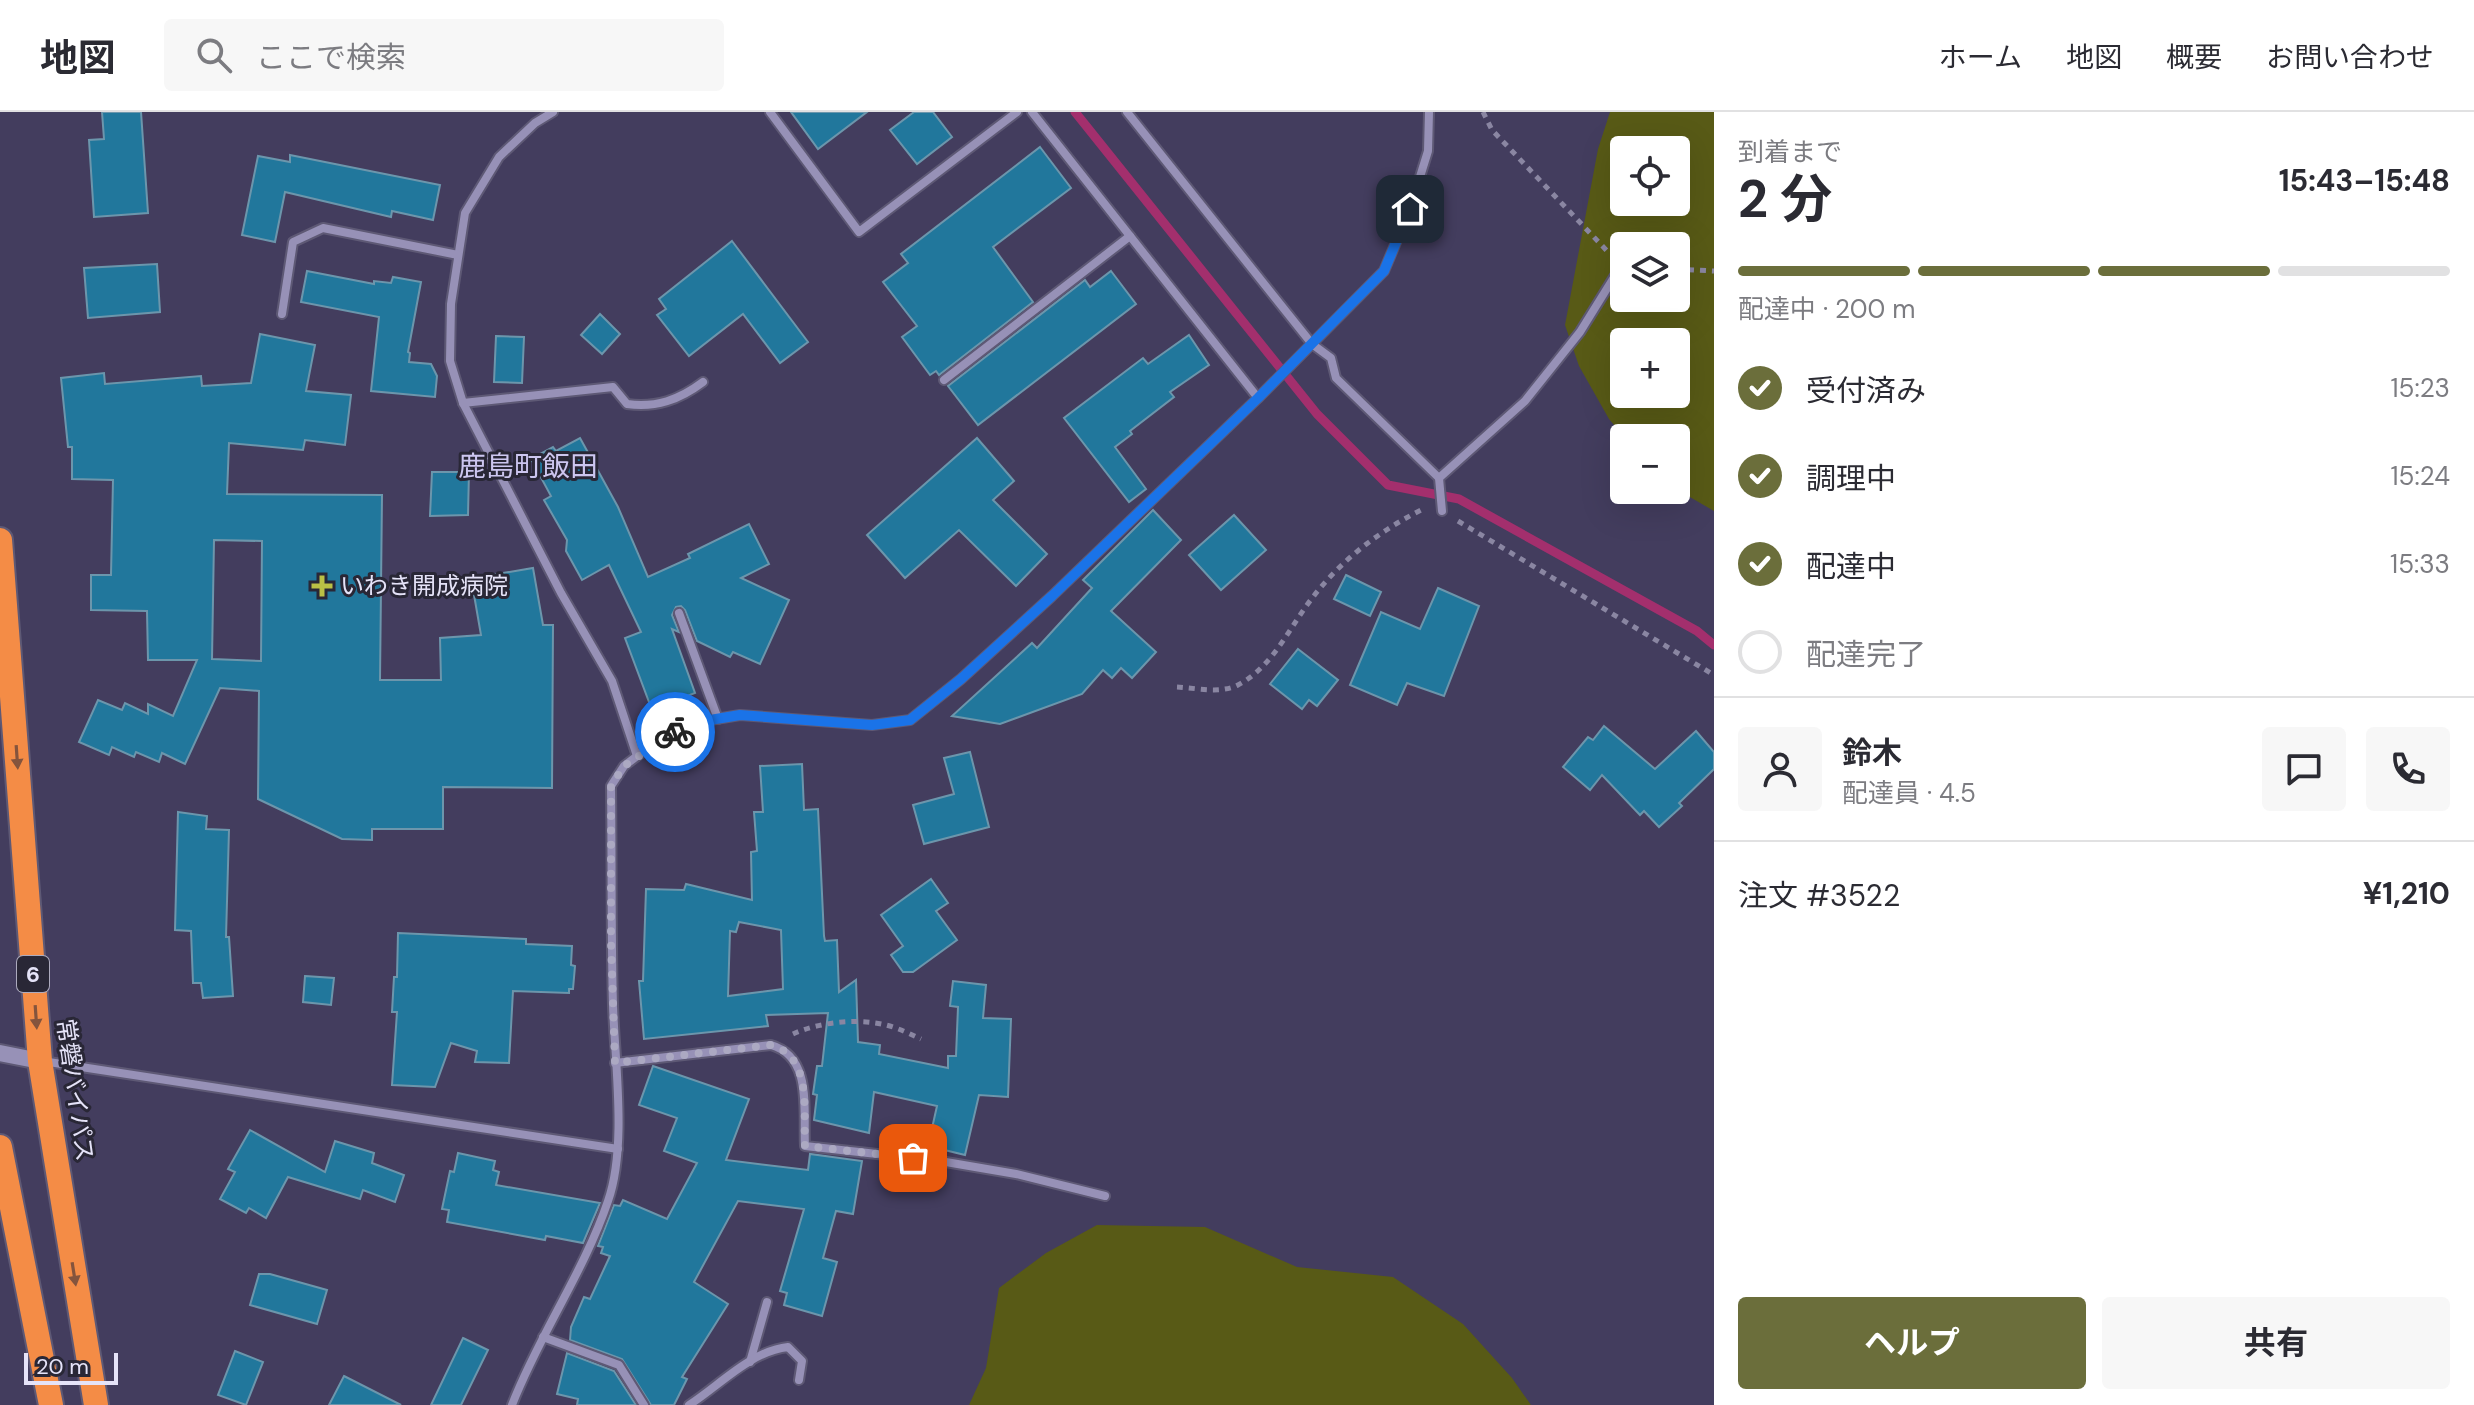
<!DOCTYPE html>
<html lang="ja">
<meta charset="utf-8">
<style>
body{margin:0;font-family:"DM Sans","Noto Sans JP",sans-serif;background:#f7f7f7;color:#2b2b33;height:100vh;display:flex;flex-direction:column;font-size:30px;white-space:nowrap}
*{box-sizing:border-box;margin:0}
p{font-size:26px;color:#7c7c81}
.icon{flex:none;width:44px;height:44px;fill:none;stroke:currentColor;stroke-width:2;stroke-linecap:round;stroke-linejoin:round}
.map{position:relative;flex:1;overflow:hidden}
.drawer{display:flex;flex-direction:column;background:#fff;width:760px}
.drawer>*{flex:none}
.tools{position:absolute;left:1610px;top:24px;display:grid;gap:16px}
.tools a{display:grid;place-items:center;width:80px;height:80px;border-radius:8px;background:#fff;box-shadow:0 8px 32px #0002;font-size:40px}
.scale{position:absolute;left:24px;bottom:20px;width:94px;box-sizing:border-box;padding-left:8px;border:4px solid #e5e3f8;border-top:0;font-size:22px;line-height:28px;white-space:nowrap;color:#e5e3f8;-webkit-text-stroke:6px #292736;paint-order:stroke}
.pin{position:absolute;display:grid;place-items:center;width:68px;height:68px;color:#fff;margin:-34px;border-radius:16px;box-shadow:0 4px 12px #0006}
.courier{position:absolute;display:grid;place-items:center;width:80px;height:80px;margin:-40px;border:6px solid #1a73e8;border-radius:50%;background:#fff;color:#222;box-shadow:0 2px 10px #0007}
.head em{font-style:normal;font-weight:700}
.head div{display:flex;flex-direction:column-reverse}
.head{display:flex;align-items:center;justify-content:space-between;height:136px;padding:0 24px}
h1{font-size:52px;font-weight:700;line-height:60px}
.bar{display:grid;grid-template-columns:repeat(4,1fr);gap:12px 8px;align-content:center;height:96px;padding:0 24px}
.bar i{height:10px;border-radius:6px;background:#e1e1e2}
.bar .on{background:#6b6e3b}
.bar p{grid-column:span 4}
.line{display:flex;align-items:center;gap:20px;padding:0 24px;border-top:2px solid #e1e1e2}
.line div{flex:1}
.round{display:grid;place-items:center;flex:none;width:84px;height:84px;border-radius:8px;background:#f7f7f7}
ol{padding:0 24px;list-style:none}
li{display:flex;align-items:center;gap:24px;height:88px}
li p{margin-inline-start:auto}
li .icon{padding:8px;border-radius:50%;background:#6b6e3b;color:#fff;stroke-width:4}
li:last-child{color:#7c7c81}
li i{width:44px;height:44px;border:4px solid #e1e1e2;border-radius:50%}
.cta{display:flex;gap:16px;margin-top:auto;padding:16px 24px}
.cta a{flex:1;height:92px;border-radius:8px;background:#6b6e3b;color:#fff;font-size:32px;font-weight:700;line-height:92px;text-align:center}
.cta a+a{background:#f7f7f7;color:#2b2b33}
header{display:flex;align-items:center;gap:48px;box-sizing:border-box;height:112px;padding:0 40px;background:#fff;border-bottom:2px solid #e1e1e2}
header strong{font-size:38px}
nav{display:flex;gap:44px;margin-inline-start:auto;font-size:28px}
.search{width:560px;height:72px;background:#f7f7f7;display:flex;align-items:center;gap:20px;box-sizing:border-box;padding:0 28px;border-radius:8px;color:#7c7c81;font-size:30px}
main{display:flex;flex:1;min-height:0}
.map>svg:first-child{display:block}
.green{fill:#585a16;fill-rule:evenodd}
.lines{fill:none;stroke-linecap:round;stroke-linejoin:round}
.stream{stroke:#a32f6d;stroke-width:9}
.building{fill:#21779c;stroke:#6c96ac;stroke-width:2;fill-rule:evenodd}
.street-casing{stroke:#5e5975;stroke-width:12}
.secondary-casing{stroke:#5e5975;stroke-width:20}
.highway-casing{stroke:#5e5975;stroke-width:28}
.path{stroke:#8a86a2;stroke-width:5;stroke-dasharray:6 6;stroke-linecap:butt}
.street{stroke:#9791b7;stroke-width:8}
.secondary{stroke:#9791b7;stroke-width:16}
.highway{stroke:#f48c46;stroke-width:24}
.oneway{fill:#84543d}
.done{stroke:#aca9c2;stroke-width:8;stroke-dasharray:0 14.4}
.route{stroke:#1a73e8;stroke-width:10}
.poi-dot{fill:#bac045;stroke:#292736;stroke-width:3}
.labels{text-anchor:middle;stroke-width:6;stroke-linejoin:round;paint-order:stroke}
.shield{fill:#292736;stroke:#adabbe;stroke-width:2}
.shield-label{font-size:22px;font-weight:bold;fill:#e5e3f8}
.poi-label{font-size:24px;fill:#e5e3f8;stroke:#292736;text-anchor:start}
.street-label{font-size:24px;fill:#e5e3f8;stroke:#292736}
.quarter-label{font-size:28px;fill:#ccc6ef;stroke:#292736}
</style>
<header>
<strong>地図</strong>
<div class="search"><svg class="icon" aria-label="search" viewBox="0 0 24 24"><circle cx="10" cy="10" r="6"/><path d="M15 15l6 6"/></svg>ここで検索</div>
<nav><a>ホーム</a><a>地図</a><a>概要</a><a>お問い合わせ</a></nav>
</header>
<main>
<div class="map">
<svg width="1714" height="1293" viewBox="0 0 1714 1293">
<rect width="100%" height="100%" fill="#433d5e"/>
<!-- green -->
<g class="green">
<path d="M1610 0H1714V399L1676 377V326H1625L1609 307 1579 254 1565 213 1598 37ZM1624 38H1676V90H1624ZM1624 134H1676V186H1624ZM1624 230H1676V282H1624Z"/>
<path d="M1097 1113 1205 1115 1297 1155 1393 1165 1463 1212 1512 1266 1531 1293H969L986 1256 999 1176 1046 1141Z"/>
</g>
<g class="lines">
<!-- stream -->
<path class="stream" d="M1075 0 1317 302 1388 373 1459 387 1697 519 1714 533"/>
</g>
<!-- building -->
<g class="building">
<path d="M102 0H141L148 101 94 105 89 28 104 27Z"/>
<path d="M791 0H867L818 37Z"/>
<path d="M914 0H933L952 25 917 52 890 18Z"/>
<path d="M1040 35 1071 76 993 135 1033 190 939 263 936 259 930 263 902 225 917 214 883 170 908 151 901 142Z"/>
<path d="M290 43 440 73 433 108 392 99 391 105 285 80 275 130 242 123 258 44 290 50Z"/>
<path d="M732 129 808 230 780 251 743 202 689 244 657 203 666 197 659 187Z"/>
<path d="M157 152 160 200 88 206 84 156Z"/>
<path d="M307 159 374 172V169L391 171 393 165 421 170 408 240 410 241 409 250 431 252 437 264 435 285 371 279 379 205 301 190Z"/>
<path d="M1111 159 1136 192 978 313 948 274 1085 168 1090 175Z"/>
<path d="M600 202 620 222 602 242 581 223Z"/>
<path d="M260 222 315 233 306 279 351 283 345 333 305 328 303 338 229 331 227 382 382 383 380 568H441L440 526 481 523 473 477 487 475 485 464 533 456 543 513H553L552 676 443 675V717H372V728L342 727 258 687 259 579 220 576 185 652 162 641 159 650 136 640 134 645 112 635 109 643 79 630 98 588 122 598 125 591 148 602V592L173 604 197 548H148L147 499 91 498V463H111L113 368 72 367V335H68L61 266 104 261 105 272 201 264 202 274 251 271ZM214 428 262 429 261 549 212 547Z"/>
<path d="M1189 223 1209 253 1170 280 1174 285 1130 319 1132 322 1115 335 1146 377 1129 390 1064 306 1143 246 1148 252Z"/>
<path d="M496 224 524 225 522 271 494 270Z"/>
<path d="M580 326 618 395 648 465 690 446 688 442 749 412 769 452 741 466 789 488 760 552 733 540 730 545 697 529 685 498 681 494 676 495 672 503 679 520 672 517 695 581 652 598 625 526 641 520 609 453 582 468 566 439 567 428 544 388 551 384 531 347 553 335 556 339Z"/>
<path d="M977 326 1014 369 993 388 1047 442 1016 474 959 418 905 466 867 423Z"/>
<path d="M432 360H469L468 403 430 404Z"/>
<path d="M1153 398 1181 428 1111 499 1156 540 1132 566 1121 556 1112 566 1103 558 1082 582 1000 612 952 604 1032 531 1037 536 1092 476 1083 468Z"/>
<path d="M1234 403 1266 438 1221 478 1189 443Z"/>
<path d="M1346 463 1381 480 1370 504 1334 487Z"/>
<path d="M1438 476 1479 494 1444 584 1407 571 1397 593 1350 573 1381 500 1420 517Z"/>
<path d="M1298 537 1338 568 1317 594 1309 588 1302 597 1270 572Z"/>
<path d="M1604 614 1655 657 1696 619 1714 640V657L1679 691 1682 694 1659 715 1644 699 1640 703 1602 663 1590 678 1563 655 1588 625 1593 628Z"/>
<path d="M970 640 989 715 924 732 913 693 954 682 944 646Z"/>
<path d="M802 652 804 698 818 697 824 824 825 829 837 828 839 880 856 868 858 930 880 933 879 942 948 956V944H956L958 895 950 894 953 869 986 873 983 906 1011 907 1008 985 979 983 965 1043 928 1034 937 994 874 980 869 1021 814 1008 817 983 813 982 817 954H822L828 901 766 903 768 914 644 927 639 869H643L646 777 684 778 686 772 752 788 751 740 757 739 754 700H763L760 654ZM739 810 781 818 783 877 728 884 730 819 736 820Z"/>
<path d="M178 700 207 704 206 717 229 718 226 825H229L233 884 203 886 201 871H193L191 819 175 818Z"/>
<path d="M931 767 948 791 936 799 957 828 913 860H903L891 843 903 834 881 803Z"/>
<path d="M398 821 526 827V832L572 834 571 853 575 854 573 877H569V881L513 879 509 951 475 950 477 939 451 931 435 975 392 973 397 900H392L394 865H397Z"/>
<path d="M305 864 334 866 331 893 303 890Z"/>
<path d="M653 954 749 987 726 1048 808 1058 810 1042 862 1049 853 1102 836 1099 823 1146 837 1150 822 1204 784 1193 787 1181 780 1179 804 1097 738 1089 694 1170 728 1192 682 1265 687 1267 674 1293H651L622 1247 570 1228 571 1215 584 1185 590 1187 610 1144 601 1141 603 1135 598 1134 614 1093 620 1094 623 1088 667 1107 697 1051 664 1039 677 1006 639 993Z"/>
<path d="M250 1018 325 1060 335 1029 374 1041 372 1051 404 1063 395 1090 363 1078 360 1087 288 1065 266 1106 249 1096 246 1101 220 1087 235 1060 228 1057Z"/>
<path d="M458 1041 495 1049 493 1058 499 1060 496 1073 600 1091 583 1131 546 1124 545 1128 447 1110 449 1098 442 1097 450 1059 454 1060Z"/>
<path d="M259 1162H270L327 1178 317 1212 250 1193Z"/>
<path d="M463 1226 488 1238 461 1293H431Z"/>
<path d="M235 1239 263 1250 246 1293 218 1283Z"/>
<path d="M567 1241 614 1259 636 1293H577L578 1287 557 1282Z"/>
<path d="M344 1264 401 1293H329Z"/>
</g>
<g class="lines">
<defs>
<g id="street">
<path d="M553 0 535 11 499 45 465 101 451 192 450 249 463 291 561 481 612 569 637 644"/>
<path d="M770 0 859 120 1017 0"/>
<path d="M1032 0 1258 286"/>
<path d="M1127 0 1312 232 1331 246 1336 266 1439 366 1525 289 1580 220 1621 154"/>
<path d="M282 202 293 130 323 116 458 143"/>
<path d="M944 268 1130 124"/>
<path d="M463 291 613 275 627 292C656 296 679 288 703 270"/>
<path d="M1439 366 1442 399"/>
<path d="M679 501 718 607"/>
<path d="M42 949 618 1037"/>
<path d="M615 951 771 933C813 945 803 999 805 1034L940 1049 1016 1062 1105 1084"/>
<path d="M543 1225 619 1253 644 1293"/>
<path d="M750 1250 767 1190"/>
<path d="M512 1293C539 1223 584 1160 608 1089 627 1035 615 952 613 894 611 821 612 748 611 674L624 654 657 629 692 611 740 603 872 613 910 608 961 567 1052 484 1258 286 1384 159 1410 97 1428 39 1429 0"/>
<path d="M689 1293C720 1273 751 1239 788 1235L802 1249 799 1268"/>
</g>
<path id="secondary" d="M0 941 40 949"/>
<g id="highway">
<path d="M0 428 40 949 96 1293"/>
<path d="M0 1035 51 1293"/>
</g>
</defs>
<!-- street casing -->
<use href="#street" class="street-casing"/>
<!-- secondary casing -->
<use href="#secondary" class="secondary-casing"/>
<!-- highway casing -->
<use href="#highway" class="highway-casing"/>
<!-- path -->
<g class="path">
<path d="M1483 0 1492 18 1610 142"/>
<path d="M1676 157 1714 159"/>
<path d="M1458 409 1714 563"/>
<path d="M1177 575C1197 576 1220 582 1238 573 1274 554 1290 514 1313 485 1342 447 1381 418 1423 397"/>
<path d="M793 922C819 910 858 906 886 913 898 916 910 922 921 927"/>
</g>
<!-- street -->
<use href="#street" class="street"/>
<!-- secondary -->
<use href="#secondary" class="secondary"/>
<!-- highway -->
<use href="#highway" class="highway"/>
</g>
<!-- one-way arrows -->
<defs><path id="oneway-solid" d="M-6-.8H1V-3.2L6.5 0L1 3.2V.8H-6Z" transform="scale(2)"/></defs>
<g class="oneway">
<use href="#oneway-solid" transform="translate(17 645) rotate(86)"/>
<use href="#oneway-solid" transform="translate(36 905) rotate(86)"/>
<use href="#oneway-solid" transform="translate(74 1162) rotate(81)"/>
</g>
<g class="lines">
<!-- done -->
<path class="done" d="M675 620 624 654 611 674V830L615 951 771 933C813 945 803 999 805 1034L913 1046"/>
<!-- route -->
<path class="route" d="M675 620 692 611 740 603 872 613 910 608 961 567 1052 484 1258 286 1343 200 1384 159 1410 97"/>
</g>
<!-- markers -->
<path class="poi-dot" d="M318 462h8v8h8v8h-8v8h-8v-8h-8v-8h8z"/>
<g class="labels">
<!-- shield labels -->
<rect class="shield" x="17" y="844" width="32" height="36" rx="6"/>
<g class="shield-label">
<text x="33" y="870">6</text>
</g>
<!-- poi labels -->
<g class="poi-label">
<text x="340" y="482">いわき開成病院</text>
</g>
<!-- street labels -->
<g class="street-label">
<text transform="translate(75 978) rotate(82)" y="8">常磐バイパス</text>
</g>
<!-- quarter labels -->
<g class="quarter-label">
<text x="528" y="364">鹿島町飯田</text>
</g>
</g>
</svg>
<div class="tools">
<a><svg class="icon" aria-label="locate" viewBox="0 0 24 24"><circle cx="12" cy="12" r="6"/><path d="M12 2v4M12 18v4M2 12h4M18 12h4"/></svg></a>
<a><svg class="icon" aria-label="layers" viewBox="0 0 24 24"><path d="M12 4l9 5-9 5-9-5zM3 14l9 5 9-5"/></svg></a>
<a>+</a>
<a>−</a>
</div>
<div class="scale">20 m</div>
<div class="pin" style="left:913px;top:1046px;background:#ea580c"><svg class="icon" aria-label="bag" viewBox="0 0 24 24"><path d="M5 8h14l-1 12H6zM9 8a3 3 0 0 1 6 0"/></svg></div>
<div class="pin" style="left:1410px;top:97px;background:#1f2937"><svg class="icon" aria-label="home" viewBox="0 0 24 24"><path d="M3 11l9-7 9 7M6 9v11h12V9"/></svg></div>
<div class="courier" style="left:675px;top:620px"><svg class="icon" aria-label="bike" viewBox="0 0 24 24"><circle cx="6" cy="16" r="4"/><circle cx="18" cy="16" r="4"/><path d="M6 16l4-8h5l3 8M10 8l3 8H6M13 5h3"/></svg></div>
</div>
<section class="drawer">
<div class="head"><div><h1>2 分</h1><p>到着まで</p></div><em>15:43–15:48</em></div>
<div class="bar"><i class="on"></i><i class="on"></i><i class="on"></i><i></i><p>配達中 · 200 m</p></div>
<ol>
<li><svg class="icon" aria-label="check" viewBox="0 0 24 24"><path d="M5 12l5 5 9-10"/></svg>受付済み<p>15:23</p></li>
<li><svg class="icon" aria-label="check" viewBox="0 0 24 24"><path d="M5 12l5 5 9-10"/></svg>調理中<p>15:24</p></li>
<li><svg class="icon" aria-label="check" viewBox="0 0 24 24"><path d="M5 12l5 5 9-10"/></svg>配達中<p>15:33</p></li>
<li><i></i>配達完了</li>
</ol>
<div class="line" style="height:144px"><a class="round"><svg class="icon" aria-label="person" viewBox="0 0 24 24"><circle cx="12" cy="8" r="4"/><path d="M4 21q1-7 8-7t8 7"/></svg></a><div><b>鈴木</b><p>配達員 · 4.5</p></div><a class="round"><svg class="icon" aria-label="chat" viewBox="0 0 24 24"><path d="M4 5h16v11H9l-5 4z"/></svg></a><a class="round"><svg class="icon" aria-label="phone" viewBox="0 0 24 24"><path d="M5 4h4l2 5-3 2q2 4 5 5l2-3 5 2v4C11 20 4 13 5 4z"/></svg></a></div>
<div class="line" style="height:104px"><div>注文 #3522</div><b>¥1,210</b></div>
<div class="cta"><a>ヘルプ</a><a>共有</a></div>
</section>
</main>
